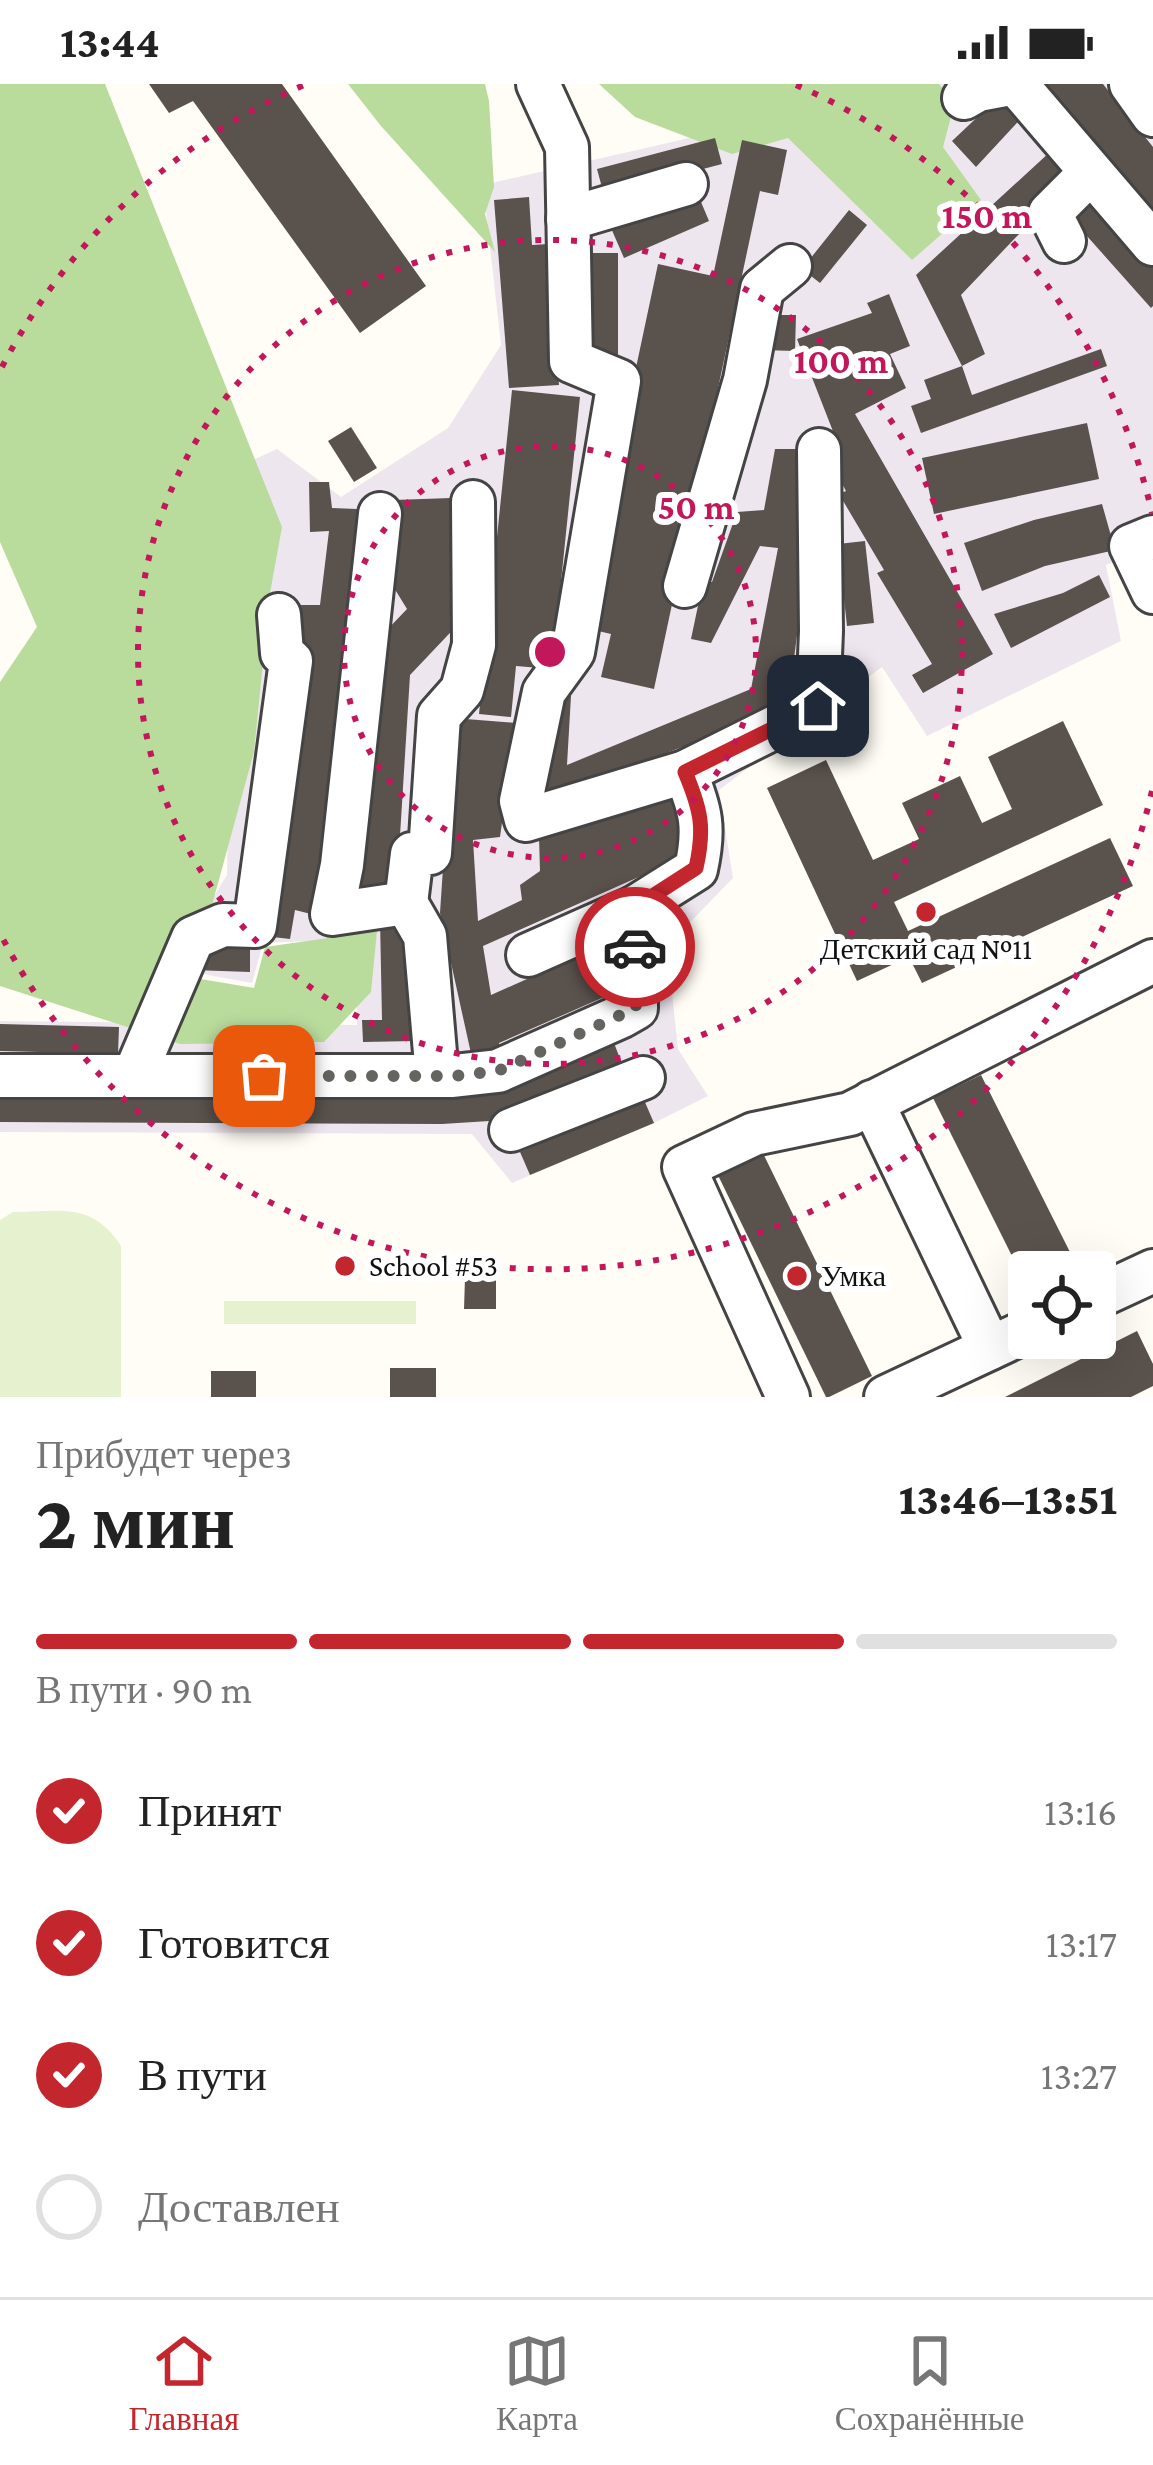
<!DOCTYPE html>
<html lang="ru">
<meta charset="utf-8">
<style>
body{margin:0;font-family:"Crimson Pro",serif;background:#f6f6f6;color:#222;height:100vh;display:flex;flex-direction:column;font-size:45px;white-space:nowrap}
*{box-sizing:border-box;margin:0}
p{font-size:39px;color:#767676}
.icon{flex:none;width:66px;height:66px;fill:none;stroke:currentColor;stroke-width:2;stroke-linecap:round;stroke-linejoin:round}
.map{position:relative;height:1313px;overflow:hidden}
.panel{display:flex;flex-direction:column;background:#fff;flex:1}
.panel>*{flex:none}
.fabs{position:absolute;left:1008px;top:1167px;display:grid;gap:24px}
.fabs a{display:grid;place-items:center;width:108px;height:108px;border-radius:12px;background:#fff;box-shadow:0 12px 48px #0002;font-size:60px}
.pin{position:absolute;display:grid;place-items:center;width:102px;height:102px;color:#fff;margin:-51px;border-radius:24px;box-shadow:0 6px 18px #0006}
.courier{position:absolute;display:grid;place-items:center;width:120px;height:120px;margin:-60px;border:9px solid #c4262e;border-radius:50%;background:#fff;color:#222;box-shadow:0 3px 15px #0007}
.headline em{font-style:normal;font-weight:800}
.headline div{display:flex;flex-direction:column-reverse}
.headline{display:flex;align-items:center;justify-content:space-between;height:204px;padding:0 36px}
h1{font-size:78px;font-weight:800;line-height:90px}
.bar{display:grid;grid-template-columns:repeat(4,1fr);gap:18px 12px;align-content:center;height:144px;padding:0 36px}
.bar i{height:15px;border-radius:9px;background:#e0e0e0}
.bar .current{background:#c4262e}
.bar p{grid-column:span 4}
ol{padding:0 36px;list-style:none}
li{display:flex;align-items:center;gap:36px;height:132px}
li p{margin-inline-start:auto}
li .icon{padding:12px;border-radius:50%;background:#c4262e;color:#fff;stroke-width:4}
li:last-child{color:#767676}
li i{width:66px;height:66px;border:6px solid #e0e0e0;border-radius:50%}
.status{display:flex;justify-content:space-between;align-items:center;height:84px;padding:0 60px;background:#fff;direction:ltr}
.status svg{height:33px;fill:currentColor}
.menu{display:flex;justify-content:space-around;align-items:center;height:168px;border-top:3px solid #e0e0e0;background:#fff;font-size:33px;color:#767676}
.menu a{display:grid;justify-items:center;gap:6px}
.menu .current{color:#c4262e}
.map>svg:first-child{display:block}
.industrial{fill:#eee6ef}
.forest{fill:#b9dc9c}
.pitch{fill:#e6f2cf}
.building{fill:#5a524d}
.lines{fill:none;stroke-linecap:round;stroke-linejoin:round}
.minor-casing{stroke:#444;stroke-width:48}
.minor{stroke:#fff;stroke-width:42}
.done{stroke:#646461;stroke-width:12;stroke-dasharray:0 21.6}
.route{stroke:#c4262e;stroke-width:15}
.ring{fill:none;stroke:#c2185b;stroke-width:6;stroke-dasharray:6 12}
.poi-dot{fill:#c4262e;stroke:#fff;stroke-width:4.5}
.labels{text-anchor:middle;stroke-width:12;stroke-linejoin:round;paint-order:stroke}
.poi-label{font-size:30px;fill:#111;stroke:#fff;text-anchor:start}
.centre{fill:#c2185b;stroke:#fff;stroke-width:6}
.ring-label{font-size:36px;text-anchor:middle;font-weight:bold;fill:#c2185b;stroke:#fff;stroke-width:12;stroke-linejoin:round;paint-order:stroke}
</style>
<div class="status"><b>13:44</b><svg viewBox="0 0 49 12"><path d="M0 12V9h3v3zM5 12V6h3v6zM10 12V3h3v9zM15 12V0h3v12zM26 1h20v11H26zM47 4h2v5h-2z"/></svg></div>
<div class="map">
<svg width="1153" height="1313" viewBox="0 0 1153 1313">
<rect width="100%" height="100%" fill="#fffdf5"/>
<!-- industrial -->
<path class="industrial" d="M870 0H1153V462L1106 481 1121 557 927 652 882 583 719 706 733 794 667 862 678 965 708 1012 654 1039 512 1099 472 1050 0 1048V937L357 941 356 855 263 859 252 899 170 884 227 791 233 385 277 365 341 413 448 344 501 261 483 101 681 56Z"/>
<!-- forest -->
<g class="forest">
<path d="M0 0H105L282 443 270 509 254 668 212 821 165 889 254 904 265 863 377 847 371 908 324 958 180 960 0 902V598L37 543 0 458Z"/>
<path d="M348 0H485L489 17 494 103 485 130 495 168 381 42Z"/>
<path d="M599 0H939L955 18 943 63 981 116 912 176 788 54 732 70 635 33Z"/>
</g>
<!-- pitch -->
<g class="pitch">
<path d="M13 1128C60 1128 92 1117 121 1162V1313H0V1136Z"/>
<rect x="224" y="1217" width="192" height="23"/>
</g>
<!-- building -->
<g class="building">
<path d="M149 0H282L426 202 360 249 193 17 169 29Z"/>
<path d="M1044 0H1103L1153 63V139Z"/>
<path d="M1005 7 1029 26 976 83 952 57Z"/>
<path d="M715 54 722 80 604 111 597 85Z"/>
<path d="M742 56 787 66 778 111 760 107 654 605 601 593 611 550 581 543 658 180 713 192Z"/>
<path d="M1051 67 1076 90 961 211 985 270 962 282 916 191Z"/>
<path d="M1086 103 1153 178V222L1151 224 1062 124Z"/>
<path d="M696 106 709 137 624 174 611 144Z"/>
<path d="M529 113 532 161 548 160 559 301 509 304 494 116Z"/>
<path d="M849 126 867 141 820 199 802 185Z"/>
<rect x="586" y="169" width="32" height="107"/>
<path d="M889 210 910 262 890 270 906 304 855 330 993 570 923 609 912 591 932 580 877 489 884 486 839 410 846 407 831 379 843 373 797 255 872 229 867 219Z"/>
<path d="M759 231H796L795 267 759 266Z"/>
<path d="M1101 265 1107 282 921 349 911 322 931 315 924 296 962 282 972 311Z"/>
<path d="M512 306 580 313 552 585 516 582 511 633 479 630Z"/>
<path d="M1087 339 1099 395 934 430 922 374Z"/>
<path d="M351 343 377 384 354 398 328 357Z"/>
<path d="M775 365H804L813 432 792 589 795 621 543 715 553 609 571 612 567 681 751 605 778 464 760 462 711 559 691 555 703 498H712L737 428 764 426Z"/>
<path d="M309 398H329L332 424 357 425 351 604 315 831 295 826 290 855 264 852 286 521H320L329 447 310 448Z"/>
<path d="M451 414 465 533 410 591 396 816 340 819 385 548 407 525 388 494 394 416Z"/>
<path d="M1102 420 1115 466 1045 482 982 507 964 459 1034 436Z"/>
<path d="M865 457 874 539 847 542 838 460Z"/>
<path d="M1099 491 1110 513 1011 564 994 530 1063 509Z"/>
<path d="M453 634 516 639 500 753 473 756 478 837 522 816 520 801 540 787 539 753 668 699 680 740 695 768 483 862 491 911 614 856 634 900 499 959 501 969 472 974 440 829Z"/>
<path d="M1063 637 1103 721 894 818 908 847 1110 754 1133 802 922 899 909 873 857 897 767 704 826 676 873 776 919 755 902 719 960 692 982 739 1012 725 988 673Z"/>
<path d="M413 834 415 957 363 958 362 936H382L380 835Z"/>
<path d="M194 857 250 858V888L193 886Z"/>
<path d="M0 940 119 943 118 970 0 967Z"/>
<path d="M614 959 624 985 505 1036 442 1040 0 1038V1003L474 1005Z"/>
<path d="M981 991 1080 1188H1029V1206L933 1014Z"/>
<path d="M644 1016 654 1039 530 1091 520 1068Z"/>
<path d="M759 1061 872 1292 829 1313H826L714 1083Z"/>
<path d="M465 1194H496V1225H464Z"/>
<path d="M1137 1247 1153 1280V1302L1131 1313H1005Z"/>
<rect x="390" y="1284" width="46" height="29"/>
<rect x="211" y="1287" width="45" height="26"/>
</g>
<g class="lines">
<defs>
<g id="minor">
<path d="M538 0 567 63 571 277 619 297 573 568 544 608 521 717 526 736 685 688 818 622 821 547 819 366"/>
<path d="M1016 0 1153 160"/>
<path d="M1131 0 1153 31"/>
<path d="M964 14 978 6 1010 0"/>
<path d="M568 135 686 100"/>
<path d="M1064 157 1050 129 1090 89"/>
<path d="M380 430 342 781 332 830 406 819 412 770 430 769 439 632 462 606 474 561 473 418"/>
<path d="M1153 453 1131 462 1153 508"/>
<path d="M685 502 745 296 762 205 790 182"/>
<path d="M406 819 425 852 437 992"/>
<path d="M528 871 634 824"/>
<path d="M0 992H453L498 987 622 932 636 924 634 824 696 785C705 744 701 726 685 688"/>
<path d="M134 992 193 854 223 841 255 842 291 577 282 569 279 531"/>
<path d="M872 1018 990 1264"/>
<path d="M511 1046 643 994"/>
<path d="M1095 1214 1153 1187"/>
<path d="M788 1313 684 1083 754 1050 850 1030 1153 877"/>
<path d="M886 1313 1029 1246"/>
</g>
</defs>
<!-- minor casing -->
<use href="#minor" class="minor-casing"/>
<!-- minor -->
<use href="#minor" class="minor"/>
</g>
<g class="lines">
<!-- done -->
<path class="done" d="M264 992H453L498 987 636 924 635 863"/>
<!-- route -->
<path class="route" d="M635 863 634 824 696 784C705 744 701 726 685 688L818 622"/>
</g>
<!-- distance rings -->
<g class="ring">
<circle cx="550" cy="568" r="206"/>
<circle cx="550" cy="568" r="412"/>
<path d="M1152 707A618 618 0 0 1 2 853M2 283A618 618 0 0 1 304 1M796 1A618 618 0 0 1 1152 429"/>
</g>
<!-- markers -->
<g class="poi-dot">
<circle cx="926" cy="828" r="12"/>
<circle cx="345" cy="1182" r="12"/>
<circle cx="797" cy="1192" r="12"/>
</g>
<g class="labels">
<!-- poi labels -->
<g class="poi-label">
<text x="926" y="875" text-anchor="middle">Детский сад №11</text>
<text x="369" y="1192">School #53</text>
<text x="821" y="1202">Умка</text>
</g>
</g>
<circle cx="550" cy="568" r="18" class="centre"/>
<g class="ring-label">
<text x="987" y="144">150 m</text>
<text x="841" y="289">100 m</text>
<text x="696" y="435">50 m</text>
</g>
</svg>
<div class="fabs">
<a><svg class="icon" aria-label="locate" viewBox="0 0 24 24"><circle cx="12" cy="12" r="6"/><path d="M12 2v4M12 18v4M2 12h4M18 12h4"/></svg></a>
</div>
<div class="pin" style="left:264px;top:992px;background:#ea580c"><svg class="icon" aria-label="bag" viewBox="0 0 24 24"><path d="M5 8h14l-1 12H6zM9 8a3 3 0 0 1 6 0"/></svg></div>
<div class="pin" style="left:818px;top:622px;background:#1f2937"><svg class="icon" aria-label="home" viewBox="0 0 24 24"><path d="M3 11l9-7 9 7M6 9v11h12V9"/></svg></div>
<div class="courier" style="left:635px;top:863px"><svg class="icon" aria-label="car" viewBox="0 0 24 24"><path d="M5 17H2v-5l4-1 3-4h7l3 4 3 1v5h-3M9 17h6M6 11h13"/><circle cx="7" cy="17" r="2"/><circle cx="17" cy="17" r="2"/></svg></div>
</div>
<section class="panel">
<div class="headline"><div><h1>2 мин</h1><p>Прибудет через</p></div><em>13:46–13:51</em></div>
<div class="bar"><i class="current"></i><i class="current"></i><i class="current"></i><i></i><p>В пути · 90 m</p></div>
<ol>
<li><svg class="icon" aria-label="check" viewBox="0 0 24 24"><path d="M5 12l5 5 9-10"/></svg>Принят<p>13:16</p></li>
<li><svg class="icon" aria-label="check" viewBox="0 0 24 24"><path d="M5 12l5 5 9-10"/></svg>Готовится<p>13:17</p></li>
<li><svg class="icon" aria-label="check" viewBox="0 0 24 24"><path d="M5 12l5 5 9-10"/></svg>В пути<p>13:27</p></li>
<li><i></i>Доставлен</li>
</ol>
</section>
<nav class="menu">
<a class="current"><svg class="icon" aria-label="home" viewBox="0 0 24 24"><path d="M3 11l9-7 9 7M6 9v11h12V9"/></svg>Главная</a>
<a><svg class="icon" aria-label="map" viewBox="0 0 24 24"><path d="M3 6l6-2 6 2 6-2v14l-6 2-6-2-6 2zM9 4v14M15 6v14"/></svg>Карта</a>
<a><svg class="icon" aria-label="saved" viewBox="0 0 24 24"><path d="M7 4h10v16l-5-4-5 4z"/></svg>Сохранённые</a>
</nav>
